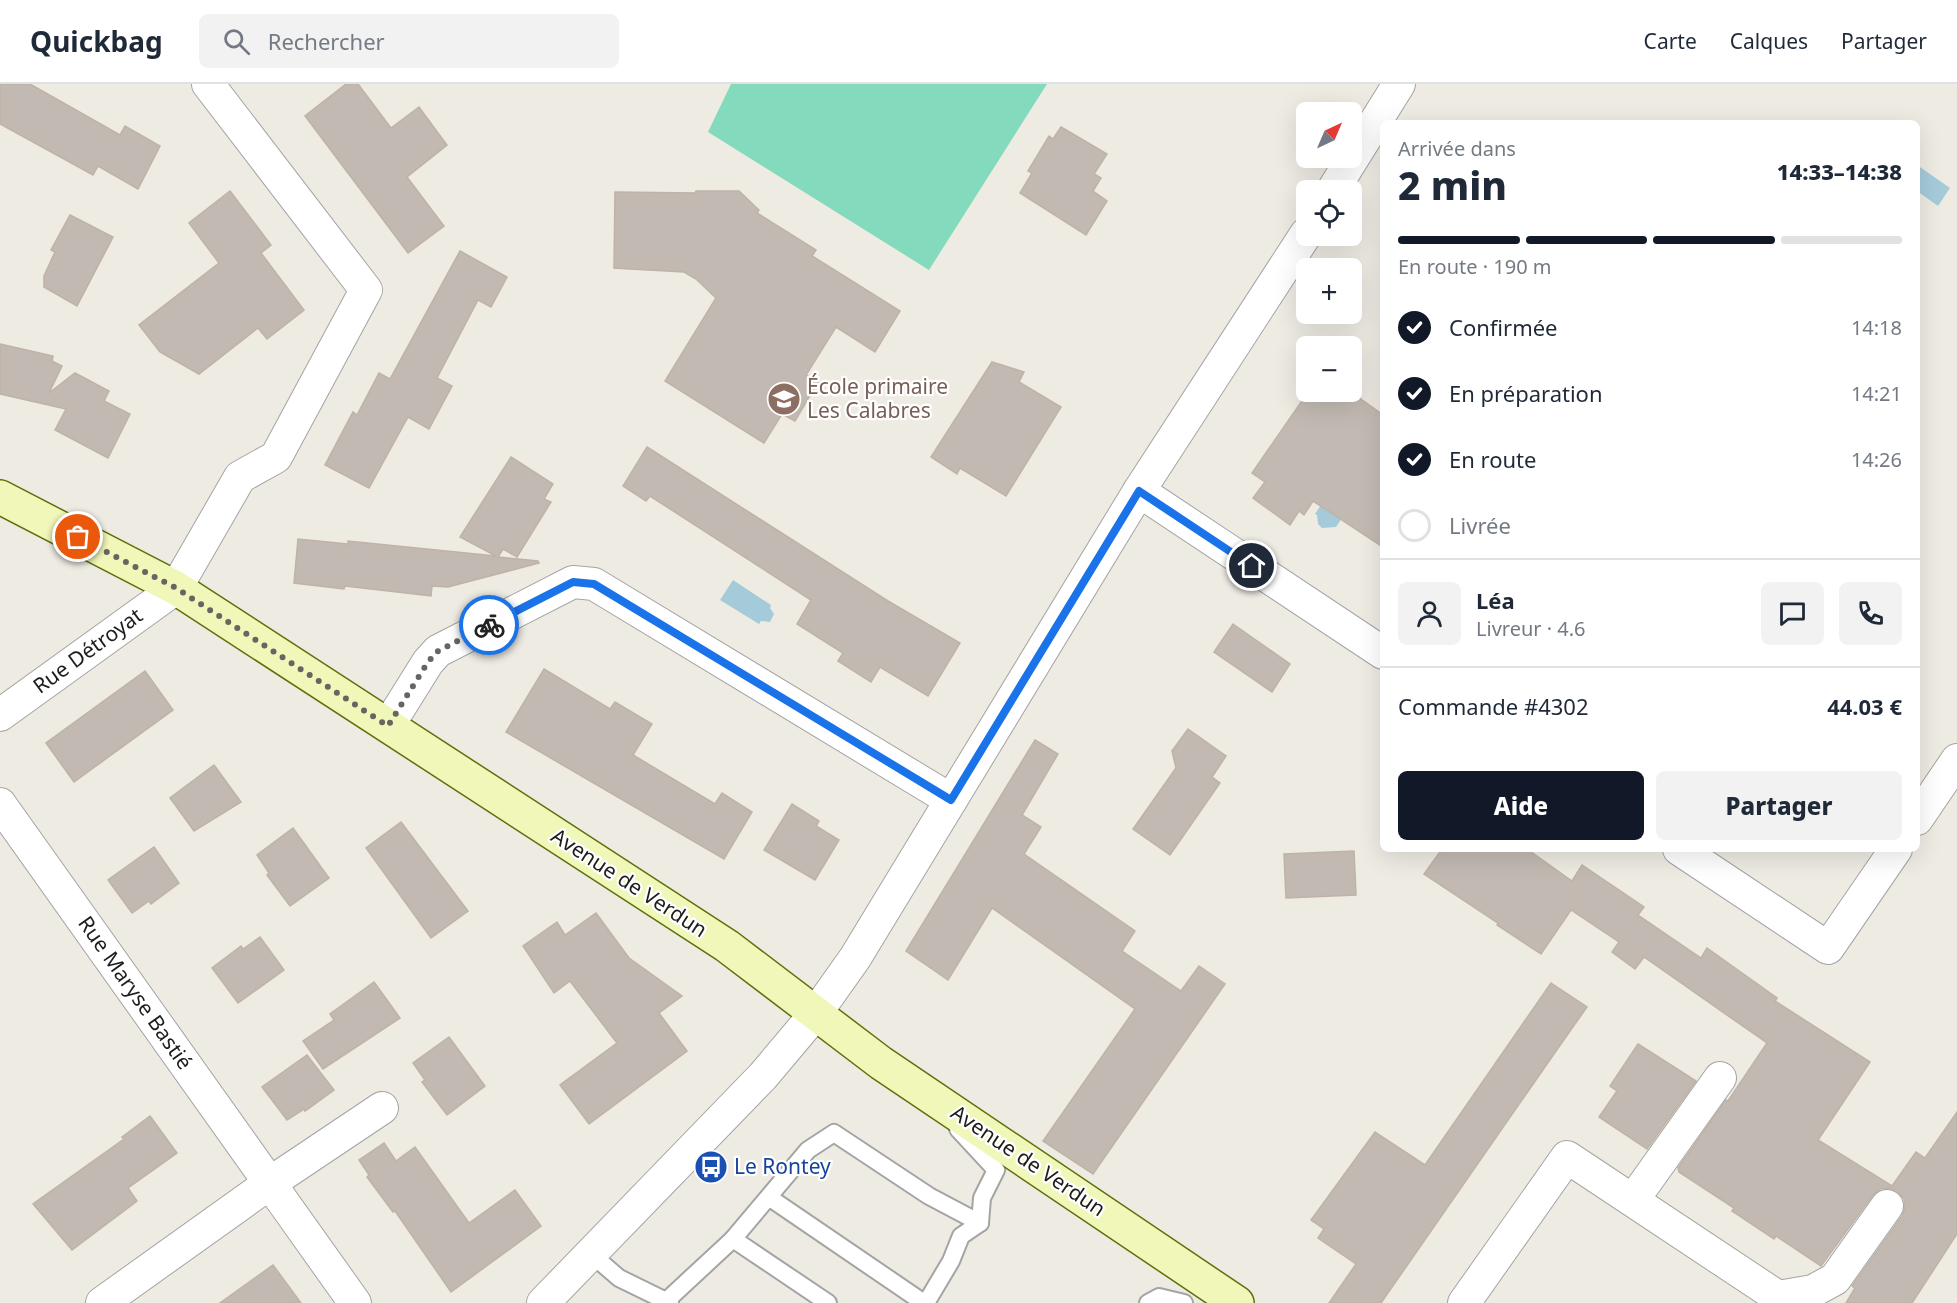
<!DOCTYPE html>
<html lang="fr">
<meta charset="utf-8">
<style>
body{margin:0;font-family:"Noto Sans",sans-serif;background:#f2f2f3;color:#1f2937;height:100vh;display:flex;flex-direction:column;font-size:22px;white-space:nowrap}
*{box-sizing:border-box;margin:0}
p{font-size:20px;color:#747a83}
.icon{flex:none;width:33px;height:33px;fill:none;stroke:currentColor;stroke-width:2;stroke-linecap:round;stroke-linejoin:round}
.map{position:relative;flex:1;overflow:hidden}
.details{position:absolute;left:1380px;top:36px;width:540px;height:732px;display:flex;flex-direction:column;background:#fff;border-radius:9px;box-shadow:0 6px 24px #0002}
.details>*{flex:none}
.needle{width:39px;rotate:44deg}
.controls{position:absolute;left:1296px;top:18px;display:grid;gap:12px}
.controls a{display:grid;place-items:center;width:66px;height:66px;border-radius:9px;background:#fff;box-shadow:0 6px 24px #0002;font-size:30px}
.pin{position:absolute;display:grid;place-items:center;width:51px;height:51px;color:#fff;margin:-26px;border:3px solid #fff;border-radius:50%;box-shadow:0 2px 6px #0007}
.courier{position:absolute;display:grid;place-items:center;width:60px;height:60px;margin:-30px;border:4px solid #1a73e8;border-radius:50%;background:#fff;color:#222;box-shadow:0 2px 8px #0007}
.overview em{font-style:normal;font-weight:800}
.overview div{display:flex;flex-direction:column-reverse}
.overview{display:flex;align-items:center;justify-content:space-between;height:102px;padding:0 18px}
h1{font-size:39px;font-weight:800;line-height:45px}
.bar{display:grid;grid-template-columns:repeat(4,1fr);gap:9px 6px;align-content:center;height:72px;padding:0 18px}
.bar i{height:8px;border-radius:4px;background:#e0e1e3}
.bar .selected{background:#111827}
.bar p{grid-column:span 4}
.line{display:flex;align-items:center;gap:15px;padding:0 18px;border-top:2px solid #e0e1e3}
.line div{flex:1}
.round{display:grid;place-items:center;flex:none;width:63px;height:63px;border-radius:9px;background:#f2f2f3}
ol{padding:0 18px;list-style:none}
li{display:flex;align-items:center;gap:18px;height:66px}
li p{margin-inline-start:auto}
li .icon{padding:6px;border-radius:50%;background:#111827;color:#fff;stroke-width:4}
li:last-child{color:#747a83}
li i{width:33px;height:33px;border:3px solid #e0e1e3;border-radius:50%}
.primary-button{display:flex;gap:12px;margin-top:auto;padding:12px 18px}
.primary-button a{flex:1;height:69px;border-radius:9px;background:#111827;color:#fff;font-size:24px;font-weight:800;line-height:69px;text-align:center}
.primary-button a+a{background:#f2f2f3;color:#1f2937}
header{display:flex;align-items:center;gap:36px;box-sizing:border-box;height:84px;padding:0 30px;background:#fff;border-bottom:2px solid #e0e1e3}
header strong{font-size:28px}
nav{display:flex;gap:33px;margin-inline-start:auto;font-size:21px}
.search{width:420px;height:54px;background:#f2f2f3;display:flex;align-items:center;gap:15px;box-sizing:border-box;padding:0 21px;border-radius:9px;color:#747a83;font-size:22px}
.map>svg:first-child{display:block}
.pitch{fill:#83dabd}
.water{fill:#a5cbda}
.building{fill:#c2bab2;stroke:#bfb2a6;stroke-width:1.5}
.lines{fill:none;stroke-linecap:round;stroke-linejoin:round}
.lane-casing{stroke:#a4a4a4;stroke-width:20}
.street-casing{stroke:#a4a4a4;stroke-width:34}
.secondary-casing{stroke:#5e6f09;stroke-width:36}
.lane{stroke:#fff;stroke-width:16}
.street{stroke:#fff;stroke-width:32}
.secondary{stroke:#f0f7b8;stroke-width:33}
.done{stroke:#666562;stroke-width:6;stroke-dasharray:0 10.8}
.route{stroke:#1a73e8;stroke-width:8}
.labels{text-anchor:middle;stroke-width:4.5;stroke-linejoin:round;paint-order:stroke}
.education-label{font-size:21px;fill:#785e54;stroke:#fff;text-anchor:start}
.street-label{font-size:21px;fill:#1d1d1d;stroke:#fff}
.transit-label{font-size:21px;fill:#164399;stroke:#fff;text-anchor:start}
</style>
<header>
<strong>Quickbag</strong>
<div class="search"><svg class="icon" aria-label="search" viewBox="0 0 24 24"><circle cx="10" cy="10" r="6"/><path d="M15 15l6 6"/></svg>Rechercher</div>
<nav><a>Carte</a><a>Calques</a><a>Partager</a></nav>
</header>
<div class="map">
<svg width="1957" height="1219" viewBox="0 0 1957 1219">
<rect width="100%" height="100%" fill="#eeebe3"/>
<!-- pitch -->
<path class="pitch" d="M731 0H1047L929 186 708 48Z"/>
<!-- water -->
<g class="water">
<path d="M1917 81 1950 104 1938 122 1917 107Z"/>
<path d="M1341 391 1362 404 1336 443 1322 444 1318 440 1317 431 1315 430Z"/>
<path d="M733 496 771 521 770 524 774 530 770 538 761 537 759 540 720 516Z"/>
</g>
<!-- building -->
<g class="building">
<path d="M0 0H30L120 51 125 42 160 62 138 105 98 82 93 91 0 40Z"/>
<path d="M346 0H358L391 44 419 23 447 61 407 93 444 142 408 169 305 32Z"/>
<path d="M1061 43 1107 70 1094 90 1101 94 1093 107 1107 117 1086 151 1020 109 1032 89 1028 87 1049 52 1053 55Z"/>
<path d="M230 107 271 161 261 169 304 226 267 255 258 244 199 290 160 268 139 241 219 179 189 139Z"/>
<path d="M696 107H739L759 126 757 129 816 166 812 172 900 227 875 268 836 243 806 291 818 298 795 337 782 330 764 359 665 297 716 214 696 195 684 188 614 184 615 108 695 109Z"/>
<path d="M70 131 113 153 77 222 44 203V192L55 168 51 166Z"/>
<path d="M460 167 507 193 491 223 478 216 437 294 452 302 429 345 408 333 369 404 325 381 353 328 357 331 379 289 390 295Z"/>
<path d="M0 260 53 272 52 277 62 282 49 309 75 289 109 307 104 317 130 330 108 374 55 346 66 325 0 310Z"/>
<path d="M992 278 1024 288 1019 298 1061 323 1006 412 960 384 957 390 931 373Z"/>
<path d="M1308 308H1351L1383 331V463L1313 417 1304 431 1299 427 1290 441 1253 414 1265 398 1252 389Z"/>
<path d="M647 363 888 517 960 559 928 612 880 583 871 598 838 577 843 569 797 540 811 516 650 412 646 417 623 402Z"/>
<path d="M511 373 553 400 544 415 551 418 517 473 503 465 498 473 538 477 539 479 448 503 432 502 431 512 345 502 344 505 294 499 298 455 348 460V457L496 472 460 453Z"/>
<path d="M1233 540 1290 580 1272 608 1214 568Z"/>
<path d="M544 585 610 625 615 618 652 640 633 671 715 720 722 709 752 728 724 775 506 648Z"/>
<path d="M145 587 173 626 74 698 46 659Z"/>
<path d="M1188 645 1226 672 1212 693 1220 699 1170 771 1133 745 1176 684 1172 667Z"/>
<path d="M1035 656 1058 670 1022 731 1041 743 1024 770 1135 847 1122 867 1181 907 1199 882 1225 900 1093 1090 1043 1057 1135 925 992 824 948 896 906 867Z"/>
<path d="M214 681 241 718 194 747 170 714Z"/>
<path d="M792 720 819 737 816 742 839 756 815 796 764 766Z"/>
<path d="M401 738 468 827 431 854 366 764Z"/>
<path d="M293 744 329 794 290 822 267 791 269 789 257 771Z"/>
<path d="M154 763 179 799 151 820 149 817 132 829 108 796Z"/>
<path d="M1442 765H1527L1572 797 1582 781 1644 823 1638 831 1701 874 1707 864 1777 914 1775 917 1870 978 1818 1056 1892 1102 1916 1068 1925 1074 1957 1028V1150L1912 1219H1846L1855 1204 1852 1202 1902 1132 1905 1124 1904 1115 1897 1107 1889 1104 1880 1105 1873 1111 1821 1182 1776 1152 1774 1155 1732 1127 1734 1124 1679 1088 1678 1084 1726 1016 1728 1017 1767 959 1644 873 1635 885 1612 868 1619 858 1571 826 1541 870 1497 841 1498 839 1424 790Z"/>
<path d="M1354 767 1356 811 1286 814 1284 770Z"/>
<path d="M596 829 629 874 682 912 659 929 687 967 589 1040 560 1001 617 959 570 897 554 909 523 862 557 838 565 851Z"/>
<path d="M260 853 284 886 238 919 212 884 241 862 243 865Z"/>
<path d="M374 898 400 934 323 985 303 957 334 936 330 930Z"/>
<path d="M1551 899 1587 923 1563 957 1381 1219H1329L1356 1180 1318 1154 1324 1145 1311 1136 1375 1048 1425 1081Z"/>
<path d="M449 953 485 1002 447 1031 422 998 425 996 413 979Z"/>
<path d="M1638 960 1696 997 1647 1065 1599 1033 1617 1007 1610 1002Z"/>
<path d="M307 971 334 1006 305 1027 304 1025 287 1036 262 1003Z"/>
<path d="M150 1032 177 1069 128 1104 137 1117 72 1166 33 1120 124 1055 122 1053Z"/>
<path d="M384 1059 396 1077 415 1063 469 1139 515 1106 541 1142 451 1208 395 1127 393 1128 367 1093 369 1091 359 1076Z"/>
<path d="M273 1181 301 1219H220Z"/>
</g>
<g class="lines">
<defs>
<g id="lane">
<path d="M958 1045 996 1086 982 1114 980 1139"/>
<path d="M770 1114 924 1219"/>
<path d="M733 1155 828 1219"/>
<path d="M590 1169 619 1194 670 1219"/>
<path d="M664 1219 733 1155 808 1066 834 1049 929 1112 980 1139"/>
<path d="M926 1219 951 1177 961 1152 980 1139"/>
<path d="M1148 1219 1159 1213 1184 1219"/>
</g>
<g id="street">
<path d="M1333 106 1399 0"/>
<path d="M1139 407 1383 569"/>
<path d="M0 631 176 504 240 393 276 373 366 206 208 0"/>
<path d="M388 642 428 578 438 567 573 498 594 500 951 716"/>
<path d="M0 720 355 1219"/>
<path d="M1917 735 1957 676"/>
<path d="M1679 765 1828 864 1896 765"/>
<path d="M1633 1116 1720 994"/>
<path d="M1778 1213 1813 1207 1835 1195 1887 1122"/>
<path d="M102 1219 270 1099 382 1024"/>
<path d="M543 1219 763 992 816 929 855 874 1139 407 1306 150"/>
<path d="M1464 1219 1567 1073 1778 1213 1774 1219"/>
</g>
<path id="secondary" d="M0 413 176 504 727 862 881 979 1237 1219"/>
</defs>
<!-- lane casing -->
<use href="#lane" class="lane-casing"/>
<!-- street casing -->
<use href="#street" class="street-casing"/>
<!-- secondary casing -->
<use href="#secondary" class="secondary-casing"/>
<!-- lane -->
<use href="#lane" class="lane"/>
<!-- street -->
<use href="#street" class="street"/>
<!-- secondary -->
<use href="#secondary" class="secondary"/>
</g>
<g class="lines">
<!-- done -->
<path class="done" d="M78 453 176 504 388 642 428 578 438 567 489 541"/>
<!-- route -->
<path class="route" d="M489 541 573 498 594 500 951 716 1139 407 1252 482"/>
</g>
<!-- icons -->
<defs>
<symbol id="school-disc" viewBox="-11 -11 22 22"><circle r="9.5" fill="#8d6e63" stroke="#fff"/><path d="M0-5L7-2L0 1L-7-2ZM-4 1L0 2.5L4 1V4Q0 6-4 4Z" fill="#fff"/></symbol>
<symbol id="bus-disc" viewBox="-11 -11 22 22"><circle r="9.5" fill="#1a4fb4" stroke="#fff"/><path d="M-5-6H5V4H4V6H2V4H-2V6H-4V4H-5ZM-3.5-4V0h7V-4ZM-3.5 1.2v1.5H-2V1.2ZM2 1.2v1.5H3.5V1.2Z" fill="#fff"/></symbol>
</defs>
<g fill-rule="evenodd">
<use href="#school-disc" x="765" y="296" width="38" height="38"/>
<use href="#bus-disc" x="692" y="1064" width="38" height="38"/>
</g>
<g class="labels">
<!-- education labels -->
<g class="education-label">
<text x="807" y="310">École primaire<tspan x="807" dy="24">Les Calabres</tspan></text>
</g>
<!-- street labels -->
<g class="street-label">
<text transform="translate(88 567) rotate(-36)" y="7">Rue Détroyat</text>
<text transform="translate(629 799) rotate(33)" y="7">Avenue de Verdun</text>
<text transform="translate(135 909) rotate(55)" y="7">Rue Maryse Bastié</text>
<text transform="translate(1028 1077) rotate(34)" y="7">Avenue de Verdun</text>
</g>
<!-- transit labels -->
<g class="transit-label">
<text x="734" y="1090">Le Rontey</text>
</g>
</g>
</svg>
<div class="controls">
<a><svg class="needle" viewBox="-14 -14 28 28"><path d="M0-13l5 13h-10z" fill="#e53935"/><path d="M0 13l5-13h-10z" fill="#747a83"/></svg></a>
<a><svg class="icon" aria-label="locate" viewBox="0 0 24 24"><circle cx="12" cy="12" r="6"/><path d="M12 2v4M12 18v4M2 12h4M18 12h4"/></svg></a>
<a>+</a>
<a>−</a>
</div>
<div class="pin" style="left:78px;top:453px;background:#ea580c"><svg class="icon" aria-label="bag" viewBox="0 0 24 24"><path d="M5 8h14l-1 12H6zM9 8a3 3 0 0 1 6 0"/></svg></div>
<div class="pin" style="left:1252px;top:482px;background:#1f2937"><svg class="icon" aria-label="home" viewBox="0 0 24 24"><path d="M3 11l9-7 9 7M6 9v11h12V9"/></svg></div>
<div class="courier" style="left:489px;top:541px"><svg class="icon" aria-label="bike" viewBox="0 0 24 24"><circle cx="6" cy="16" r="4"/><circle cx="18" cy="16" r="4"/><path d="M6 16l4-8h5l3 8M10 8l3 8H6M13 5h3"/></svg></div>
<section class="details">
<div class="overview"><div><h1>2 min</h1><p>Arrivée dans</p></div><em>14:33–14:38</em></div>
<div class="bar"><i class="selected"></i><i class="selected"></i><i class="selected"></i><i></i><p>En route · 190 m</p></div>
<ol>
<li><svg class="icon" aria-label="check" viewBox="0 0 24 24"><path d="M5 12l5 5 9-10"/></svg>Confirmée<p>14:18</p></li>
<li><svg class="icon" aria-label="check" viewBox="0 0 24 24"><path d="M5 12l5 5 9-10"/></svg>En préparation<p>14:21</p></li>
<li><svg class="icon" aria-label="check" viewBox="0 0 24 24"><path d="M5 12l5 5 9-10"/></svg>En route<p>14:26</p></li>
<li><i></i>Livrée</li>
</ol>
<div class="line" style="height:108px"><a class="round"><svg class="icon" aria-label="person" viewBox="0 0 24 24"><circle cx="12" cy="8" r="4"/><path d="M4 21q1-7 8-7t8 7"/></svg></a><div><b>Léa</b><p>Livreur · 4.6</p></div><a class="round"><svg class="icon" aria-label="chat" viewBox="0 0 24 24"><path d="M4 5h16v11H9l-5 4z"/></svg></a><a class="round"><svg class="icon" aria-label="phone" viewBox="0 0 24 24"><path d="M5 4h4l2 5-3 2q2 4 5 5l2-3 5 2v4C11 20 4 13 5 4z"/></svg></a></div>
<div class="line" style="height:78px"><div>Commande #4302</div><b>44.03 €</b></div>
<div class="primary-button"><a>Aide</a><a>Partager</a></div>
</section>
</div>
